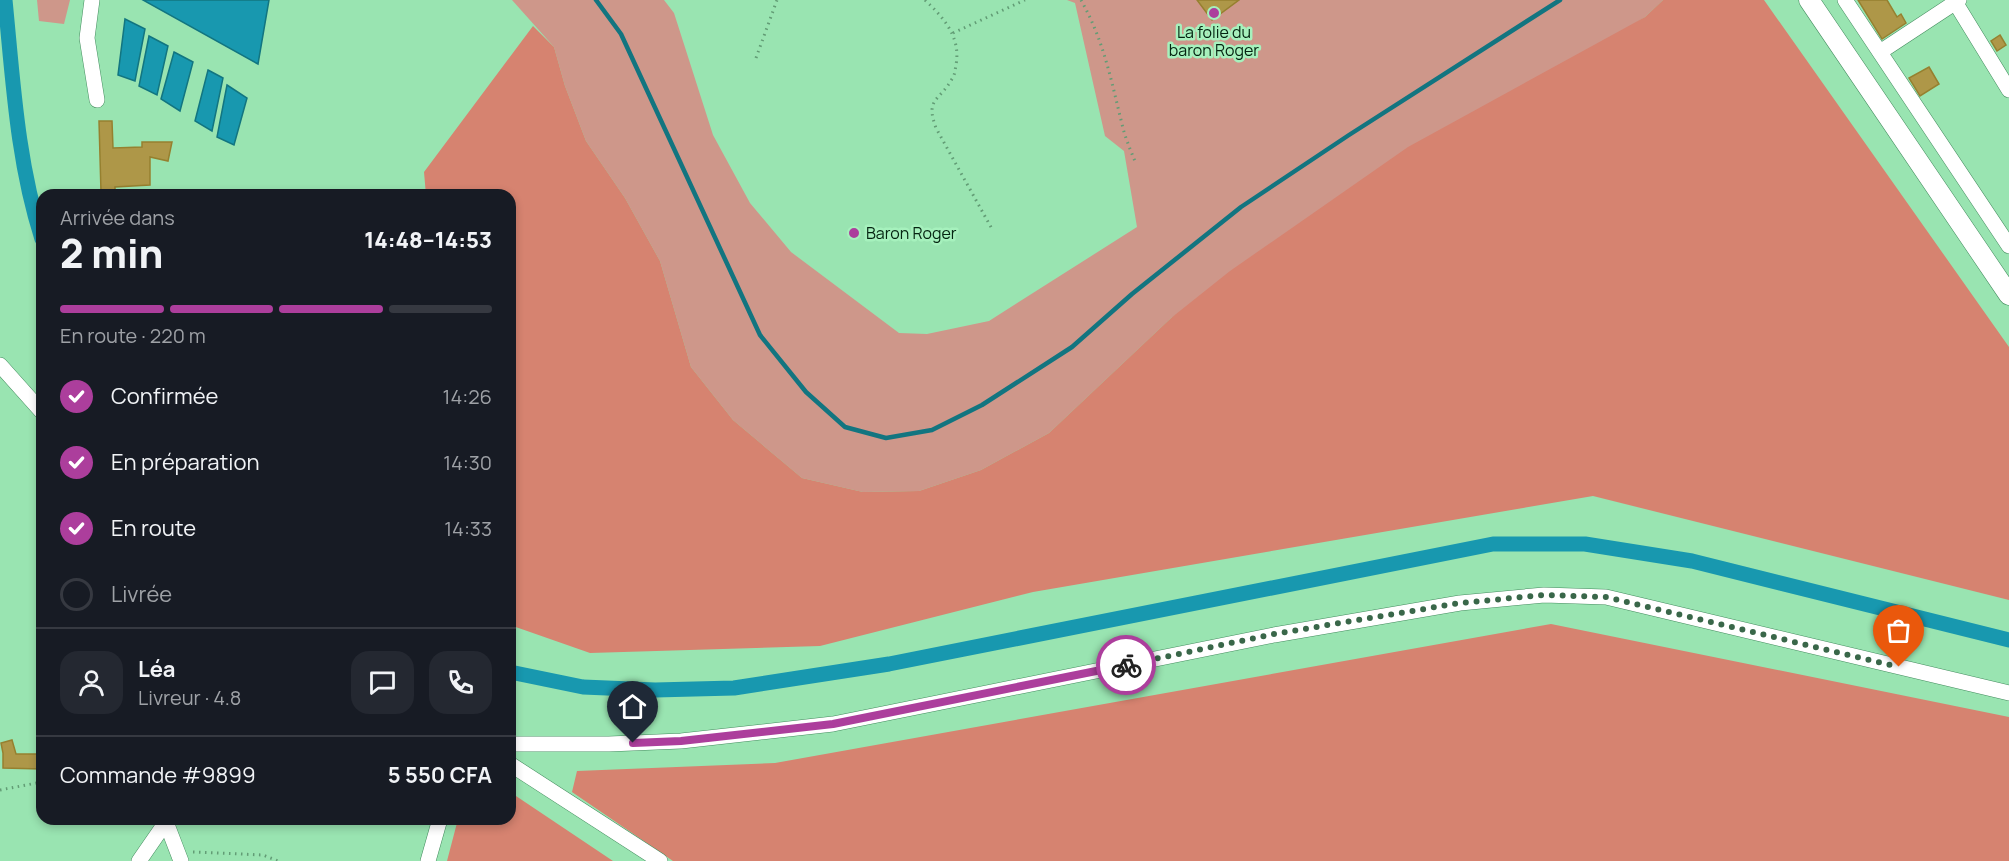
<!DOCTYPE html>
<html lang="fr">
<meta charset="utf-8">
<style>
body{margin:0;font-family:Manrope,sans-serif;background:#242831;color:#f1f3f6;height:100vh;display:flex;flex-direction:column;font-size:22px;white-space:nowrap}
*{box-sizing:border-box;margin:0}
p{font-size:20px;color:#9ea1a6}
.icon{flex:none;width:33px;height:33px;fill:none;stroke:currentColor;stroke-width:2;stroke-linecap:round;stroke-linejoin:round}
.map{position:relative;flex:1;overflow:hidden}
.panel{position:absolute;left:36px;top:189px;width:480px;height:636px;display:flex;flex-direction:column;background:#171b24;border-radius:18px;box-shadow:0 3px 9px #0003}
.panel>*{flex:none}
.pin{position:absolute;display:grid;place-items:center;width:51px;height:51px;color:#fff;margin:-62px -26px;border-radius:50% 50% 50% 0;rotate:-45deg;box-shadow:0 0 6px #0007}
.pin .icon{rotate:45deg}
.courier{position:absolute;display:grid;place-items:center;width:60px;height:60px;margin:-30px;border:4px solid #ac3e9c;border-radius:50%;background:#fff;color:#222;box-shadow:0 2px 8px #0007}
.head em{font-style:normal;font-weight:800}
.head div{display:flex;flex-direction:column-reverse}
.head{display:flex;align-items:center;justify-content:space-between;height:102px;padding:0 24px}
h1{font-size:39px;font-weight:800;line-height:45px}
.bar{display:grid;grid-template-columns:repeat(4,1fr);gap:9px 6px;align-content:center;height:72px;padding:0 24px}
.bar i{height:8px;border-radius:4px;background:#363941}
.bar .selected{background:#ac3e9c}
.bar p{grid-column:span 4}
.line{display:flex;align-items:center;gap:15px;padding:0 24px;border-top:2px solid #363941}
.line div{flex:1}
.round{display:grid;place-items:center;flex:none;width:63px;height:63px;border-radius:18px;background:#242831}
ol{padding:0 24px;list-style:none}
li{display:flex;align-items:center;gap:18px;height:66px}
li p{margin-inline-start:auto}
li .icon{padding:6px;border-radius:50%;background:#ac3e9c;color:#fff;stroke-width:4}
li:last-child{color:#9ea1a6}
li i{width:33px;height:33px;border:3px solid #363941;border-radius:50%}
.map>svg:first-child{display:block}
.green{fill:#ce978a}
.forest{fill:#d68370}
.water{fill:#1898af;stroke:#127580;stroke-width:1.5}
.lines{fill:none;stroke-linecap:round;stroke-linejoin:round}
.stream{stroke:#127580;stroke-width:4.5}
.canal{stroke:#1898af;stroke-width:15}
.building{fill:#ae9748;stroke:#96802f;stroke-width:1.5}
.minor-casing{stroke:#438c5e;stroke-width:16}
.major-casing{stroke:#438c5e;stroke-width:21}
.path{stroke:#629c75;stroke-width:3;stroke-dasharray:1.5 4.5;stroke-linecap:butt}
.minor{stroke:#fff;stroke-width:15}
.major{stroke:#fff;stroke-width:20}
.done{stroke:#396749;stroke-width:6;stroke-dasharray:0 10.8}
.route{stroke:#ac3e9c;stroke-width:8}
.poi-dot{fill:#ac3e9c;stroke:#a6f1bd;stroke-width:2}
.labels{text-anchor:middle;stroke-width:5;stroke-linejoin:round;paint-order:stroke}
.poi-label{font-size:16px;fill:#052411;stroke:#a6f1bd}
</style>
<div class="map">
<svg width="2009" height="861" viewBox="0 0 2009 861">
<rect width="100%" height="100%" fill="#99e4b1"/>
<!-- green -->
<g class="green">
<path d="M37 0H70L64 24 39 21Z"/>
<path d="M512 0H664L674 13 713 135 750 203 791 252 899 333 927 334 989 321 1137 227 1124 151 1105 136 1075 3 1067 0H1663L1645 17 1171 318 1049 433 981 470 919 491 863 492 802 478 733 420 691 367 660 261 625 198 586 141 565 86 554 47Z"/>
</g>
<!-- forest -->
<g class="forest">
<path d="M1663 0H1764L2009 347V600L1593 496 1033 592 820 646 590 653 510 625V195H426L424 172 533 26 554 47 565 86 586 141 625 198 660 261 691 367 733 420 802 478 863 492 919 491 981 470 1049 433 1171 318 1230 271 1408 147 1645 17Z"/>
<path d="M1551 624 2009 717V861H673L572 792 577 771 775 763Z"/>
<path d="M510 792 613 861H447L458 819H510Z"/>
</g>
<!-- water -->
<g class="water">
<path d="M143 0H269L258 64Z"/>
<path d="M125 19 145 29 135 81 118 75Z"/>
<path d="M149 36 168 46 157 95 139 86Z"/>
<path d="M174 52 193 62 180 111 161 99Z"/>
<path d="M208 70 223 78 212 131 195 121Z"/>
<path d="M227 85 247 98 234 145 217 137Z"/>
</g>
<g class="lines">
<!-- stream -->
<path class="stream" d="M596 0 621 34 760 335 806 392 845 427 886 438 932 430 982 405 1072 347 1132 294 1241 207 1349 135 1560 0"/>
<!-- canal -->
<g class="canal">
<path d="M5 0C13 80 17 161 42 239"/>
<path d="M510 672 583 687 655 690 734 688 889 664 1493 544H1585L1692 561 2009 640"/>
</g>
</g>
<!-- building -->
<g class="building">
<path d="M1197 0H1239L1212 20Z"/>
<path d="M1858 0H1887L1897 17 1901 14 1906 23 1882 39Z"/>
<path d="M2000 35 2006 45 1997 51 1991 41Z"/>
<path d="M1929 67 1939 84 1920 96 1909 78Z"/>
<path d="M99 121H112L113 148 142 147V142H172L168 161 150 157V185L115 187V192H101Z"/>
<path d="M12 740 16 754H42V769L3 768V753L1 743Z"/>
</g>
<g class="lines">
<defs>
<g id="minor">
<path d="M92 0 87 38 97 100"/>
<path d="M1845 0 2009 246"/>
<path d="M1955 2 2009 90"/>
<path d="M1880 52 1959 0"/>
<path d="M0 365 42 412"/>
<path d="M510 744H609L681 741 833 724 1274 635 1460 603 1544 595 1606 597 2009 693"/>
<path d="M510 764 660 861"/>
<path d="M166 822 181 861"/>
<path d="M139 861 166 822 165 819"/>
<path d="M428 861 440 819"/>
</g>
<path id="major" d="M1809 0 2009 295"/>
</defs>
<!-- minor casing -->
<use href="#minor" class="minor-casing"/>
<!-- major casing -->
<use href="#major" class="major-casing"/>
<!-- path -->
<g class="path">
<path d="M925 0C944 18 961 37 956 65 955 70 955 75 952 79 939 102 925 98 936 128L992 229"/>
<path d="M1081 0C1104 41 1111 80 1122 124 1125 138 1131 151 1136 164"/>
<path d="M953 33 1025 0"/>
<path d="M756 58 777 0"/>
<path d="M0 790 42 782"/>
<path d="M193 852 263 855 278 861"/>
</g>
<!-- minor -->
<use href="#minor" class="minor"/>
<!-- major -->
<use href="#major" class="major"/>
</g>
<g class="lines">
<!-- done -->
<path class="done" d="M1126 665 1274 634 1460 603 1544 595 1606 597 1899 667"/>
<!-- route -->
<path class="route" d="M633 743 681 741 833 724 1126 665"/>
</g>
<!-- markers -->
<g class="poi-dot">
<circle cx="1214" cy="13" r="6"/>
<circle cx="854" cy="233" r="6"/>
</g>
<g class="labels">
<!-- poi labels -->
<g class="poi-label">
<text x="1214" y="38">La folie du<tspan x="1214" dy="18">baron Roger</tspan></text>
<text x="866" y="239" text-anchor="start">Baron Roger</text>
</g>
</g>
</svg>
<div class="pin" style="left:1899px;top:667px;background:#ea580c"><svg class="icon" aria-label="bag" viewBox="0 0 24 24"><path d="M5 8h14l-1 12H6zM9 8a3 3 0 0 1 6 0"/></svg></div>
<div class="pin" style="left:633px;top:743px;background:#1f2937"><svg class="icon" aria-label="home" viewBox="0 0 24 24"><path d="M3 11l9-7 9 7M6 9v11h12V9"/></svg></div>
<div class="courier" style="left:1126px;top:665px"><svg class="icon" aria-label="bike" viewBox="0 0 24 24"><circle cx="6" cy="16" r="4"/><circle cx="18" cy="16" r="4"/><path d="M6 16l4-8h5l3 8M10 8l3 8H6M13 5h3"/></svg></div>
<section class="panel">
<div class="head"><div><h1>2 min</h1><p>Arrivée dans</p></div><em>14:48–14:53</em></div>
<div class="bar"><i class="selected"></i><i class="selected"></i><i class="selected"></i><i></i><p>En route · 220 m</p></div>
<ol>
<li><svg class="icon" aria-label="check" viewBox="0 0 24 24"><path d="M5 12l5 5 9-10"/></svg>Confirmée<p>14:26</p></li>
<li><svg class="icon" aria-label="check" viewBox="0 0 24 24"><path d="M5 12l5 5 9-10"/></svg>En préparation<p>14:30</p></li>
<li><svg class="icon" aria-label="check" viewBox="0 0 24 24"><path d="M5 12l5 5 9-10"/></svg>En route<p>14:33</p></li>
<li><i></i>Livrée</li>
</ol>
<div class="line" style="height:108px"><a class="round"><svg class="icon" aria-label="person" viewBox="0 0 24 24"><circle cx="12" cy="8" r="4"/><path d="M4 21q1-7 8-7t8 7"/></svg></a><div><b>Léa</b><p>Livreur · 4.8</p></div><a class="round"><svg class="icon" aria-label="chat" viewBox="0 0 24 24"><path d="M4 5h16v11H9l-5 4z"/></svg></a><a class="round"><svg class="icon" aria-label="phone" viewBox="0 0 24 24"><path d="M5 4h4l2 5-3 2q2 4 5 5l2-3 5 2v4C11 20 4 13 5 4z"/></svg></a></div>
<div class="line" style="height:78px"><div>Commande #9899</div><b>5 550 CFA</b></div>
</section>
</div>
